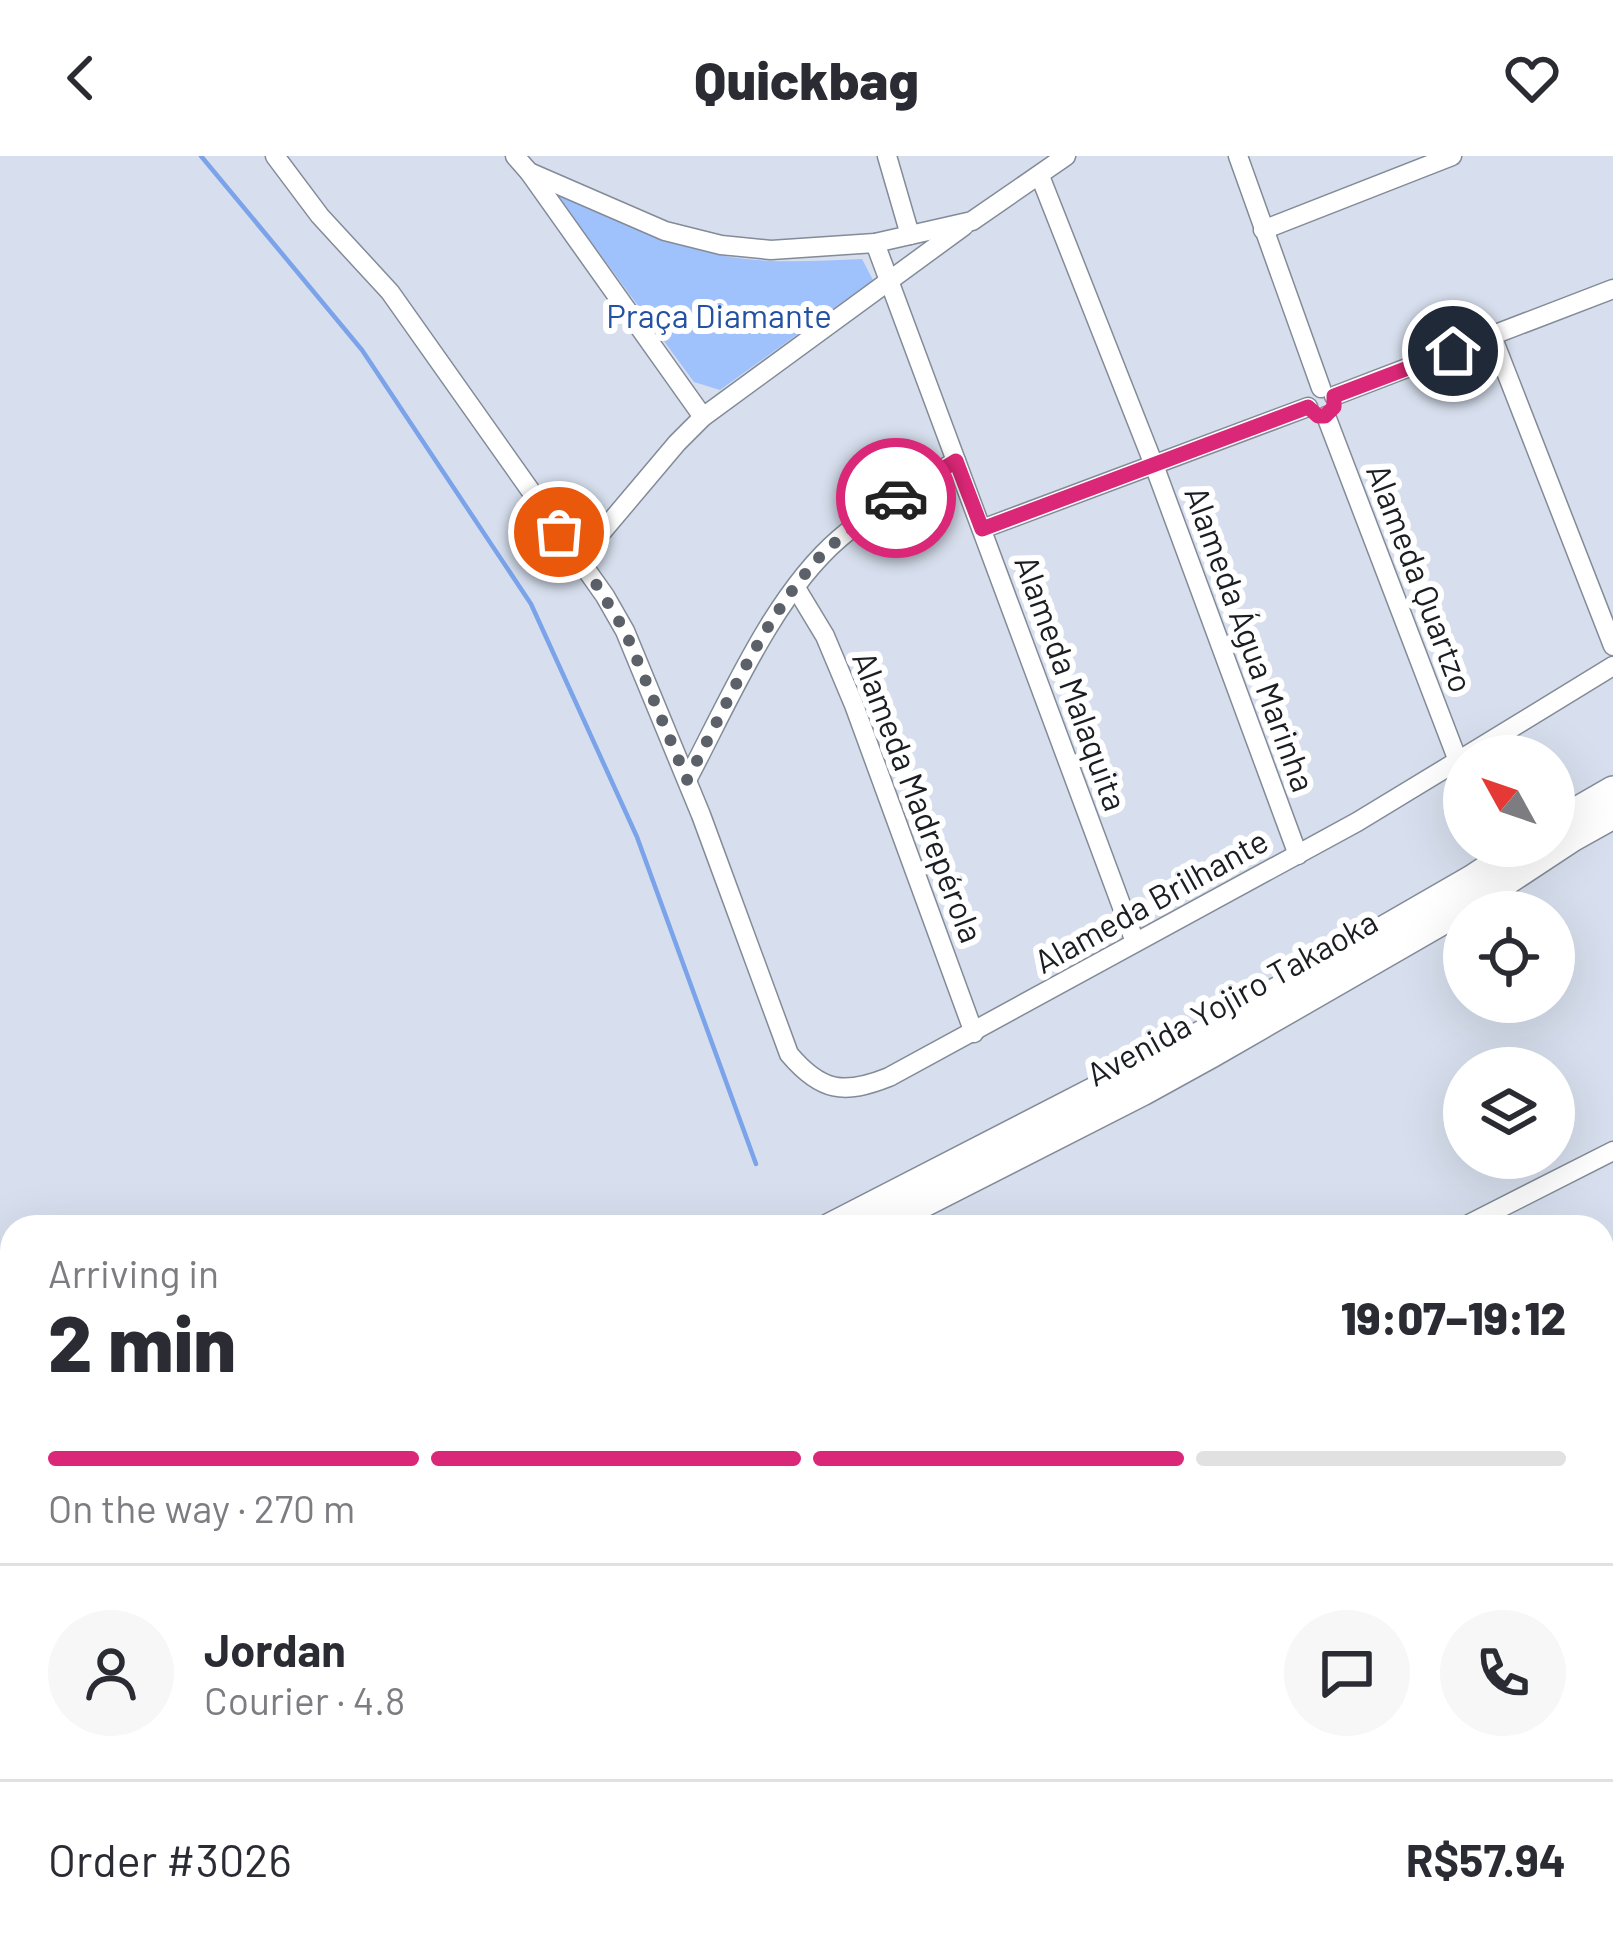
<!DOCTYPE html>
<meta charset="utf-8">
<style>
body{margin:0;font-family:Barlow,sans-serif;background:#f7f7f7;color:#2b2b33;height:100vh;display:flex;flex-direction:column;font-size:45px;white-space:nowrap}
*{box-sizing:border-box;margin:0}
p{font-size:39px;color:#7c7c81}
.icon{flex:none;width:66px;height:66px;fill:none;stroke:currentColor;stroke-width:2;stroke-linecap:round;stroke-linejoin:round}
.map{position:relative;flex:1;overflow:hidden}
.drawer{position:absolute;left:0px;top:1059px;width:1614px;height:747px;display:flex;flex-direction:column;background:#fff;border-radius:36px 36px 0 0;box-shadow:0 12px 48px #0002}
.drawer>*{flex:none}
.needle{width:78px;rotate:310deg}
.controls{position:absolute;left:1443px;top:579px;display:grid;gap:24px}
.controls a{display:grid;place-items:center;width:132px;height:132px;border-radius:50%;background:#fff;box-shadow:0 12px 48px #0002;font-size:60px}
.pin{position:absolute;display:grid;place-items:center;width:102px;height:102px;color:#fff;margin:-51px;border:6px solid #fff;border-radius:50%;box-shadow:0 3px 12px #0007}
.courier{position:absolute;display:grid;place-items:center;width:120px;height:120px;margin:-60px;border:9px solid #db2777;border-radius:50%;background:#fff;color:#222;box-shadow:0 3px 15px #0007}
.headline em{font-style:normal;font-weight:800}
.headline div{display:flex;flex-direction:column-reverse}
.headline{display:flex;align-items:center;justify-content:space-between;height:204px;padding:0 48px}
h1{font-size:78px;font-weight:800;line-height:90px}
.bar{display:grid;grid-template-columns:repeat(4,1fr);gap:18px 12px;align-content:center;height:144px;padding:0 48px}
.bar i{height:15px;border-radius:9px;background:#e1e1e2}
.bar .active{background:#db2777}
.bar p{grid-column:span 4}
.line{display:flex;align-items:center;gap:30px;padding:0 48px;border-top:3px solid #e1e1e2}
.line div{flex:1}
.round{display:grid;place-items:center;flex:none;width:126px;height:126px;border-radius:63px;background:#f7f7f7}
header{display:flex;justify-content:space-between;align-items:center;height:156px;padding:0 48px;background:#fff;font-size:54px;font-weight:800}
.map>svg:first-child{display:block}
.green{fill:#9fc1fc}
.lines{fill:none;stroke-linecap:round;stroke-linejoin:round}
.stream{stroke:#7aa3ea;stroke-width:4.5}
.street-casing{stroke:#838b98;stroke-width:21}
.secondary-casing{stroke:#838b98;stroke-width:30}
.street{stroke:#fff;stroke-width:18}
.secondary{stroke:#fff;stroke-width:27}
.done{stroke:#5c6169;stroke-width:12;stroke-dasharray:0 21.6}
.route{stroke:#db2777;stroke-width:15}
.labels{text-anchor:middle;stroke-width:12;stroke-linejoin:round;paint-order:stroke}
.park-label{font-size:33px;fill:#2351a3;stroke:#fff}
.street-label{font-size:33px;fill:#1a1d22;stroke:#fff}
</style>
<header><svg class="icon" aria-label="back" viewBox="0 0 24 24"><path d="M15 5l-7 7 7 7"/></svg>Quickbag<svg class="icon" aria-label="heart" viewBox="0 0 24 24"><path d="M12 20l-8-8c-3-5 5-10 8-4 3-6 11-1 8 4z"/></svg></header>
<div class="map">
<svg width="1613" height="1804" viewBox="0 0 1613 1804">
<rect width="100%" height="100%" fill="#d7dfee"/>
<!-- green -->
<g class="green">
<path d="M553 34C605 57 656 84 711 97 760 109 813 105 862 103L873 124 720 234 694 226Z"/>
<path d="M352 1794H487V1804H357Z"/>
</g>
<g class="lines">
<!-- stream -->
<path class="stream" d="M201 0 362 194 531 448 637 681 756 1008"/>
<defs>
<g id="street">
<path d="M275 0 320 60 390 136 605 440 625 475 701 659 789 898C821 936 844 939 889 921L1357 666 1464 601"/>
<path d="M515 0 529 16 703 261"/>
<path d="M887 0 910 79"/>
<path d="M1238 0 1321 232"/>
<path d="M529 16 665 75 721 89 771 94 875 87 972 65 1066 0"/>
<path d="M1040 20 1154 309 1298 699"/>
<path d="M1263 74 1452 0"/>
<path d="M875 87 1135 786"/>
<path d="M1492 180 1613 490"/>
<path d="M1334 240 1613 133"/>
<path d="M1326 260 1458 605"/>
<path d="M982 373 1308 251"/>
<path d="M580 402 677 287 703 261 964 70"/>
<path d="M796 432 825 480 854 549 974 877"/>
<path d="M1466 600 1613 510"/>
<path d="M687 624C728 547 773 439 840 382 875 352 917 329 956 305"/>
<path d="M1463 1071 1613 995"/>
<path d="M1602 1210 1613 1205"/>
<path d="M1602 1751 1613 1777"/>
<path d="M0 1788 12 1782"/>
<path d="M116 1794 121 1804"/>
<path d="M341 1794 343 1804"/>
<path d="M705 1794 706 1804"/>
<path d="M921 1794V1804"/>
<path d="M1013 1794 1014 1804"/>
<path d="M1195 1794 1197 1804"/>
<path d="M1425 1794 1427 1804"/>
<path d="M492 1804 494 1794"/>
<path d="M1103 1804 1121 1794"/>
</g>
<g id="secondary">
<path d="M1554 668 1613 634"/>
<path d="M830 1071 1180 891 1472 723 1522 690"/>
<path d="M877 1071 1142 936 1211 898 1475 746 1572 682 1613 659"/>
<path d="M0 1495 12 1486"/>
</g>
</defs>
<!-- street casing -->
<use href="#street" class="street-casing"/>
<!-- secondary casing -->
<use href="#secondary" class="secondary-casing"/>
<!-- street -->
<use href="#street" class="street"/>
<!-- secondary -->
<use href="#secondary" class="secondary"/>
</g>
<g class="lines">
<!-- done -->
<path class="done" d="M559 376 580 402 625 475 687 624C726 551 760 469 815 406 838 380 868 362 896 342"/>
<!-- route -->
<path class="route" d="M896 342 956 305 982 373 1308 251 1318 260H1325L1334 251V240L1453 195"/>
</g>
<g class="labels">
<!-- park labels -->
<g class="park-label">
<text x="719" y="172">Praça Diamante</text>
</g>
<!-- street labels -->
<g class="street-label">
<text transform="translate(1420 422) rotate(69)" y="12">Alameda Quartzo</text>
<text transform="translate(1250 483) rotate(70)" y="12">Alameda Água Marinha</text>
<text transform="translate(1071 527) rotate(70)" y="12">Alameda Malaquita</text>
<text transform="translate(918 641) rotate(69)" y="12">Alameda Madrepérola</text>
<text transform="translate(1151 745) rotate(-29)" y="12">Alameda Brilhante</text>
<text transform="translate(1232 842) rotate(-29)" y="12">Avenida Yojiro Takaoka</text>
</g>
</g>
</svg>
<div class="controls">
<a><svg class="needle" viewBox="-14 -14 28 28"><path d="M0-13l5 13h-10z" fill="#e53935"/><path d="M0 13l5-13h-10z" fill="#7c7c81"/></svg></a>
<a><svg class="icon" aria-label="locate" viewBox="0 0 24 24"><circle cx="12" cy="12" r="6"/><path d="M12 2v4M12 18v4M2 12h4M18 12h4"/></svg></a>
<a><svg class="icon" aria-label="layers" viewBox="0 0 24 24"><path d="M12 4l9 5-9 5-9-5zM3 14l9 5 9-5"/></svg></a>
</div>
<div class="pin" style="left:559px;top:376px;background:#ea580c"><svg class="icon" aria-label="bag" viewBox="0 0 24 24"><path d="M5 8h14l-1 12H6zM9 8a3 3 0 0 1 6 0"/></svg></div>
<div class="pin" style="left:1453px;top:195px;background:#1f2937"><svg class="icon" aria-label="home" viewBox="0 0 24 24"><path d="M3 11l9-7 9 7M6 9v11h12V9"/></svg></div>
<div class="courier" style="left:896px;top:342px"><svg class="icon" aria-label="car" viewBox="0 0 24 24"><path d="M5 17H2v-5l4-1 3-4h7l3 4 3 1v5h-3M9 17h6M6 11h13"/><circle cx="7" cy="17" r="2"/><circle cx="17" cy="17" r="2"/></svg></div>
<section class="drawer">
<div class="headline"><div><h1>2 min</h1><p>Arriving in</p></div><em>19:07–19:12</em></div>
<div class="bar"><i class="active"></i><i class="active"></i><i class="active"></i><i></i><p>On the way · 270 m</p></div>
<div class="line" style="height:216px"><a class="round"><svg class="icon" aria-label="person" viewBox="0 0 24 24"><circle cx="12" cy="8" r="4"/><path d="M4 21q1-7 8-7t8 7"/></svg></a><div><b>Jordan</b><p>Courier · 4.8</p></div><a class="round"><svg class="icon" aria-label="chat" viewBox="0 0 24 24"><path d="M4 5h16v11H9l-5 4z"/></svg></a><a class="round"><svg class="icon" aria-label="phone" viewBox="0 0 24 24"><path d="M5 4h4l2 5-3 2q2 4 5 5l2-3 5 2v4C11 20 4 13 5 4z"/></svg></a></div>
<div class="line" style="height:156px"><div>Order #3026</div><b>R$57.94</b></div>
</section>
</div>
